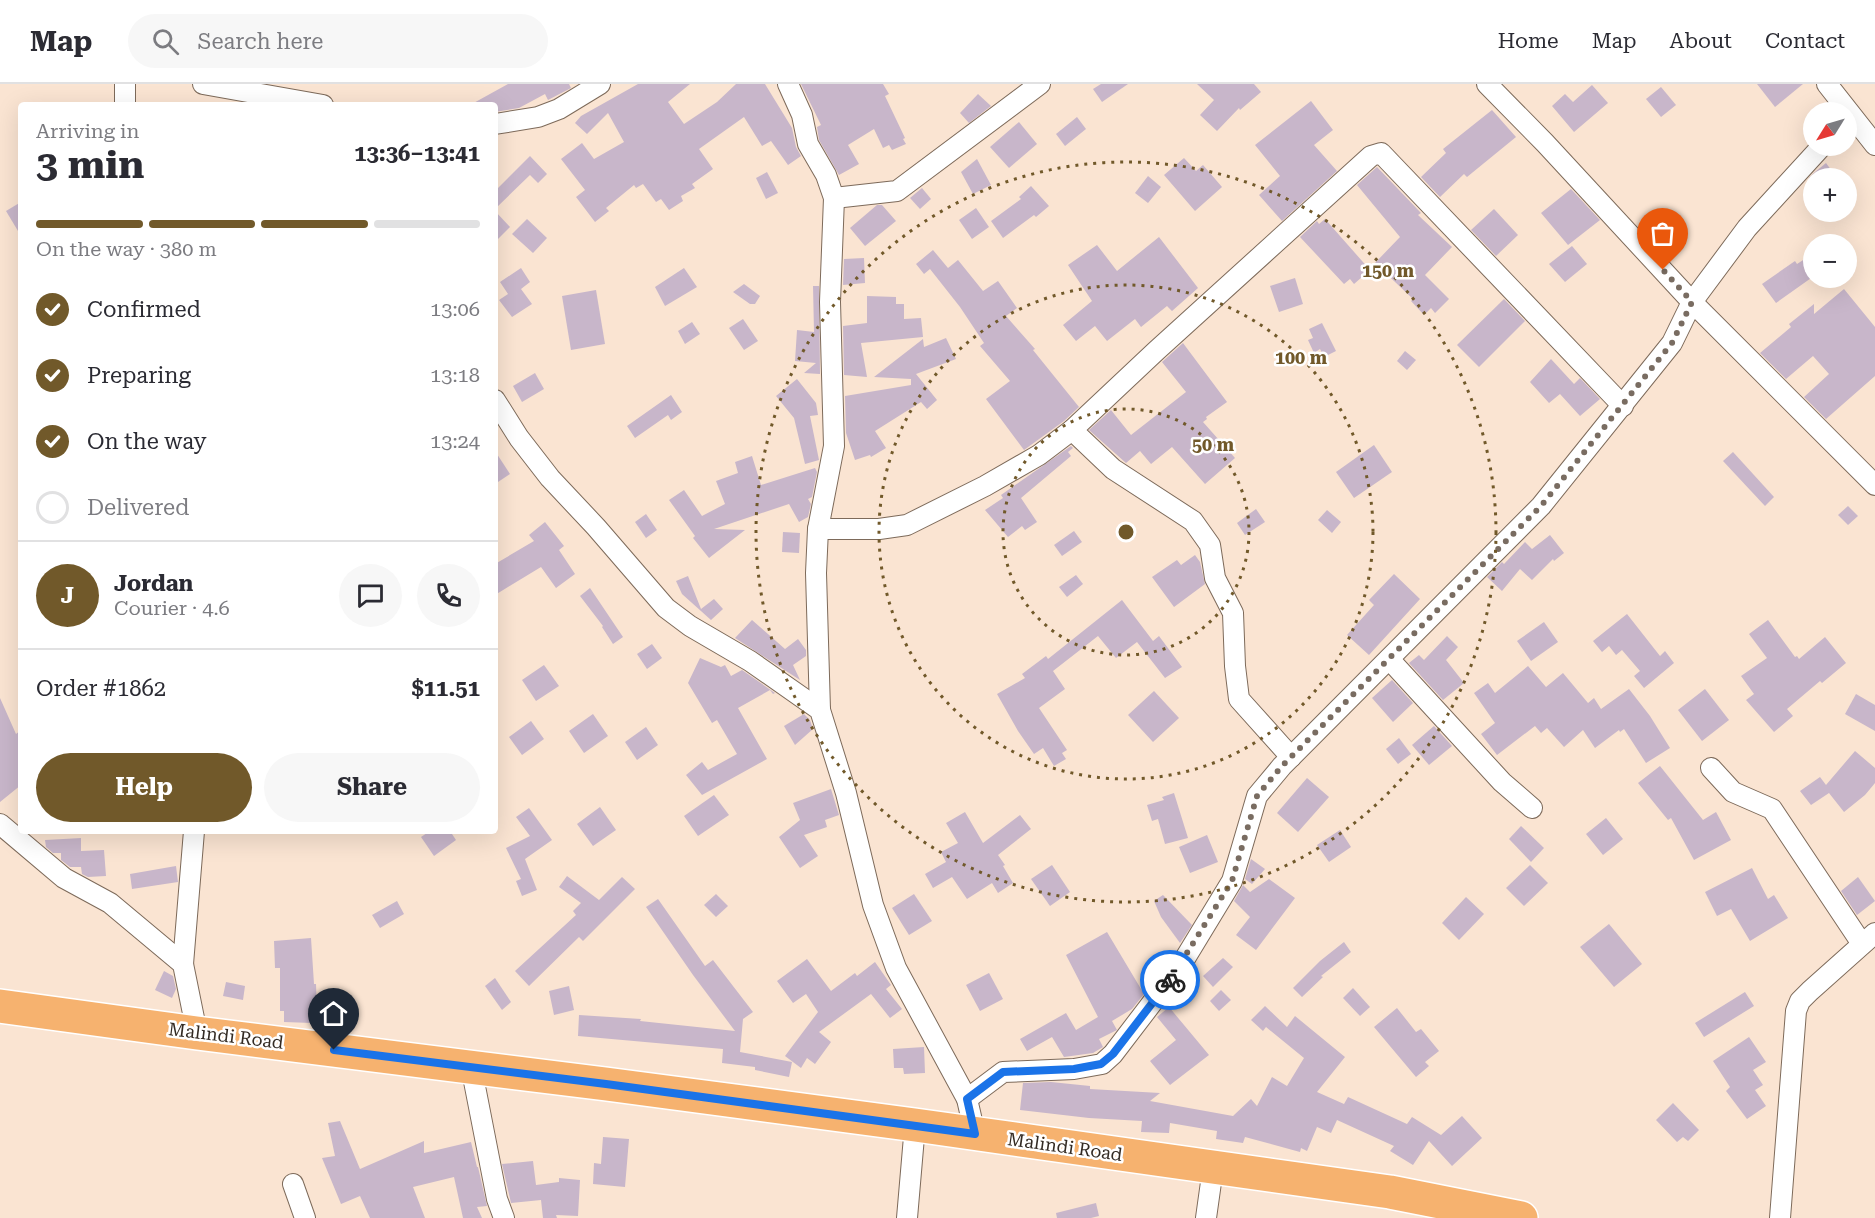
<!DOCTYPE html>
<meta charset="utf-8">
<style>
body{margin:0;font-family:"Roboto Serif",serif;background:#f7f7f7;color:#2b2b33;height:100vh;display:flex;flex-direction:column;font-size:22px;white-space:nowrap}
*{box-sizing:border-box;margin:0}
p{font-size:20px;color:#7c7c81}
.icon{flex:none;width:33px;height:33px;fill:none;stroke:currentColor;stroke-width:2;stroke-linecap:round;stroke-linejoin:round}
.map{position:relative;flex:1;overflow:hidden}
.side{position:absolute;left:18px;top:18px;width:480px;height:732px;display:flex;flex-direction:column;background:#fff;border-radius:6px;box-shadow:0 6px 24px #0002}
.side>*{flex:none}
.needle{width:39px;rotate:233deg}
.controls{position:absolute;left:1803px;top:18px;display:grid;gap:12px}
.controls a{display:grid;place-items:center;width:54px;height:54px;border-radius:50%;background:#fff;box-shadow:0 6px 24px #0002;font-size:30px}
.pin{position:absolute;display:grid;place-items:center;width:51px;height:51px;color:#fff;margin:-62px -26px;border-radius:50% 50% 50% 0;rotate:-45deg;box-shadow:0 0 6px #0007}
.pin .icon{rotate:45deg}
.courier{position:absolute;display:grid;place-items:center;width:60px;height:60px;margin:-30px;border:4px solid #1a73e8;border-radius:50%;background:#fff;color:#222;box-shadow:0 2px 8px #0007}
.overview em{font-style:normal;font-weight:700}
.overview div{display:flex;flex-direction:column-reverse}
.overview{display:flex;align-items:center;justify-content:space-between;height:102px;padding:0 18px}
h1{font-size:39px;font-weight:700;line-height:45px}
.bar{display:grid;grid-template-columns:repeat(4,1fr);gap:9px 6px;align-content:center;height:72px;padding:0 18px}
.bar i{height:8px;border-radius:4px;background:#e1e1e2}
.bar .current{background:#71592a}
.bar p{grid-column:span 4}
.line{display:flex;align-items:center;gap:15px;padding:0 18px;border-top:2px solid #e1e1e2}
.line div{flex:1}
.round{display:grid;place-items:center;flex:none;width:63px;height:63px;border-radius:32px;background:#f7f7f7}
ol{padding:0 18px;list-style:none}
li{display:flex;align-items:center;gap:18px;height:66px}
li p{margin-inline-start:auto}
li .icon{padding:6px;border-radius:50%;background:#71592a;color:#fff;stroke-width:4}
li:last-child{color:#7c7c81}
li i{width:33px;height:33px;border:3px solid #e1e1e2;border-radius:50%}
.action{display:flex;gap:12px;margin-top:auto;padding:12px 18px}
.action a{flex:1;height:69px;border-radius:36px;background:#71592a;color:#fff;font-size:24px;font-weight:700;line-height:69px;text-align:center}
.action a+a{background:#f7f7f7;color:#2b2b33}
header{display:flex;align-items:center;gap:36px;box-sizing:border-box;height:84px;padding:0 30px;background:#fff;border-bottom:2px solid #e1e1e2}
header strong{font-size:28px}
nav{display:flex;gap:33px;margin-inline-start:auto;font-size:21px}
.search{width:420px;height:54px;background:#f7f7f7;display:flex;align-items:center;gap:15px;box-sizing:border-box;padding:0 21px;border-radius:33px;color:#7c7c81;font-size:22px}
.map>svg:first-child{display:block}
.building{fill:#c8b6ca}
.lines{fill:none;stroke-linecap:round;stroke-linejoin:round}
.street-casing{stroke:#7d6a5a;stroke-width:22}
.highway-casing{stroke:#fff;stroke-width:36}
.street{stroke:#fff;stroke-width:20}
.highway{stroke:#f6b26f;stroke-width:33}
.done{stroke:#796c61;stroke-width:6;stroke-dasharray:0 10.8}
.route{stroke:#1a73e8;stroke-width:8}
.ring{fill:none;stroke:#71592a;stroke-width:3;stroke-dasharray:3 6}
.labels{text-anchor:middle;stroke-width:5;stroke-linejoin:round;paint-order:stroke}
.street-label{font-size:18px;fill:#332b24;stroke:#fff}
.centre{fill:#71592a;stroke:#fff;stroke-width:3}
.ring-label{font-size:18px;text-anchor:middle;font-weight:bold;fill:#71592a;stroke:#fff;stroke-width:5;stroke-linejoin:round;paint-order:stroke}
</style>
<header>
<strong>Map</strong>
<div class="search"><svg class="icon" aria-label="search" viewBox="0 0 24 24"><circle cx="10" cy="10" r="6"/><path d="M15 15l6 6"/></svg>Search here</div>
<nav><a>Home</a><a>Map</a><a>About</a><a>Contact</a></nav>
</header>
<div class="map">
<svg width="1875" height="1134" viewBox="0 0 1875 1134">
<rect width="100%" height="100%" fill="#fae4d2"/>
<!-- building -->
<g class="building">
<path d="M508 0H569L571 4 548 16 545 10 519 24 495 28V21H470Z"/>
<path d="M638 0H690L668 18 684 40 717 18 736 0H765L792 44 796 63 801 72 788 81 771 57 762 62 744 33 699 65 713 85 692 100 695 104 681 112 683 117 669 126 661 115 656 118 643 100 636 104 634 101 606 124 609 127 595 138 576 113 585 106 561 75 582 59 594 75 624 58 608 29 587 50 575 39 581 32Z"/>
<path d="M801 0H883L889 10 885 12 905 54 903 55 906 60 892 66 889 61 883 64 874 45 848 61 859 80 839 91 819 56 817 43 821 41Z"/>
<path d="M1101 0H1128L1102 18 1093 5Z"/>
<path d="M1197 0H1254L1261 8 1240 26 1239 24 1217 47 1200 31 1214 16Z"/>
<path d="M1757 0H1803L1775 23Z"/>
<path d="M1592 1 1608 19 1574 48 1552 22 1565 10 1573 18Z"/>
<path d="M1661 3 1676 21 1661 33 1646 15Z"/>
<path d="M978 10 991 22 969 39 960 29Z"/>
<path d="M1311 17 1333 46 1314 61 1337 87 1282 137 1259 111 1280 92 1255 61Z"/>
<path d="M1492 26 1516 53 1467 93 1464 90 1440 113 1421 93 1446 69 1443 65Z"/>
<path d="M1077 33 1086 45 1065 62 1056 50Z"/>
<path d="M1019 38 1037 60 1009 84 990 63Z"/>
<path d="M530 72 547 90 538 99 530 91 495 125V107Z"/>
<path d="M1184 74 1196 87 1203 81 1222 103 1195 127 1164 91Z"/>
<path d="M977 75 991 101 973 110 961 88Z"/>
<path d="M1826 79 1837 94H1809L1815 88Z"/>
<path d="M1377 83 1421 129 1418 131 1452 163 1425 191 1449 215 1435 229 1431 224 1424 231 1411 217 1413 215 1375 179 1400 153 1357 101Z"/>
<path d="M767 88 778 109 766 115 756 94Z"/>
<path d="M1148 92 1161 103 1148 119 1135 109Z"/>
<path d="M1031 102 1049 122 1036 133 1034 131 1003 154 991 137 1021 115 1019 113Z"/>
<path d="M922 104 931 115 920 125 910 114Z"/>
<path d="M1571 105 1600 136 1568 161 1541 129Z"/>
<path d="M21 118V152L6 127Z"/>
<path d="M877 121H882L896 137 865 162 850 144Z"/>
<path d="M976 124 989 143 972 155 959 136Z"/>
<path d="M1494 125 1518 151 1496 172 1471 146Z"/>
<path d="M495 127 510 143 495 158Z"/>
<path d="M527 135 547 154 533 169 512 150Z"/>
<path d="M1325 135 1370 186 1354 200 1350 195 1344 200 1300 153 1317 137 1319 140Z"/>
<path d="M1159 153 1198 204 1172 227 1167 222 1141 243 1135 235 1107 257 1095 242 1076 257 1063 241 1092 217 1068 181 1097 161 1117 187Z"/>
<path d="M1572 162 1587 180 1565 198 1549 180Z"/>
<path d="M933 166 948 184 958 176 983 207 998 197 1017 224 1006 232 1035 265 1033 266 1079 323 1064 337 1024 366 986 315 1010 297 980 262 984 259 960 223 930 185 924 190 916 180Z"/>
<path d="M1814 169V192L1776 219 1762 200 1795 177 1797 180Z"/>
<path d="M864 174 865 199 843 201 844 175Z"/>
<path d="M521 184 530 198 521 205 532 220 512 233 499 216 508 210 500 198Z"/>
<path d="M684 184 697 203 665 222 655 203Z"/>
<path d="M1295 194 1303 220 1279 228 1270 202Z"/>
<path d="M744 200 760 212 755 220H750L733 208Z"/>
<path d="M813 202H819L820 290 804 289 816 279 795 277 797 246 814 248Z"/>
<path d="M1844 205 1875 243V292L1826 335 1804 313 1829 290 1813 272 1786 295 1760 269 1791 243 1789 240 1814 220V230Z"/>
<path d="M596 206 605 260 571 266 562 212Z"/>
<path d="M867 212 896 213V220H904V235L921 234 923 253 861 259 867 293 844 291 843 242 867 239Z"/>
<path d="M1504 215 1525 237 1479 283 1457 261Z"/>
<path d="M743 235 758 257 744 266 729 244Z"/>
<path d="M692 238 700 250 685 260 678 247Z"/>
<path d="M1322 239 1336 267 1324 273 1320 265 1314 269 1308 256 1313 254 1309 245Z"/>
<path d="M946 254 956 275 916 290 937 316 927 325 921 318 875 347 886 364 871 373 870 371 855 376 846 349 845 312 911 301V295L874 293 923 255 924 263Z"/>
<path d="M1183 259 1227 318 1206 333 1207 335 1203 338 1235 374 1205 400 1172 363 1151 380 1140 367 1126 379 1089 346 1111 326 1131 351 1186 308 1162 278Z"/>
<path d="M1405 267 1416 276 1407 286 1397 277Z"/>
<path d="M1551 275 1574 300 1580 294 1600 315 1580 332 1560 310 1549 319 1530 298Z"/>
<path d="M535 289 544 305 522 318 513 302Z"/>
<path d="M797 295 816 319 818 331 810 332 819 376 805 380 794 334 776 312Z"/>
<path d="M671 311 682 328 671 336 668 331 635 354 627 342Z"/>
<path d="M1374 361 1392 388 1354 414 1336 388Z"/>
<path d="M1071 362 1073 364 1068 368 1071 372 1021 414 1037 438 1025 446 1022 442 1008 453 985 426 1003 414 1001 411Z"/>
<path d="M495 367 510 390 495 400Z"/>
<path d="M1733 368 1774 413 1765 422 1723 377Z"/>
<path d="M752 372 761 401 815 384 817 388 812 413 808 415 811 420 808 433 799 438 789 420 714 445 745 446 709 474 693 454 695 452 669 416 684 406 702 432 725 420 716 397 738 389 735 378Z"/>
<path d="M1848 422 1858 432 1848 441 1838 431Z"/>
<path d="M1256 425 1265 438 1245 451 1237 439Z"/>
<path d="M1327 426 1341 438 1332 449 1318 436Z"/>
<path d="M646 430 657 446 646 454 635 438Z"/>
<path d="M545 438 564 462 559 466 575 490 556 504 541 483 495 511V480L534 457 529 451Z"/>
<path d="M1074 447 1082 458 1062 472 1054 461Z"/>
<path d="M783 448 800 449 799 469 782 468Z"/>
<path d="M1550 451 1564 469 1554 477 1553 475 1532 496 1520 485 1502 507 1487 493 1502 478 1504 480 1525 458 1532 465Z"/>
<path d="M1195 471 1200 478 1205 500 1174 523 1152 493 1177 476 1181 481Z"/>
<path d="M1394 490 1420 515 1369 571 1347 551 1374 521 1369 516Z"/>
<path d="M1076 491 1083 500 1067 513 1059 503Z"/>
<path d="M688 492 701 525 714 515 723 525 711 536 682 510 676 497Z"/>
<path d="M590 504 623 553 613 560 602 543 603 542 580 512Z"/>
<path d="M1122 516 1153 557 1159 552 1182 583 1165 594 1137 558 1116 574 1098 552 1053 587 1065 605 1039 624 1067 666 1062 669 1066 675 1054 682 1043 664 1034 670 1018 647 997 610 1025 594 1022 590 1046 572 1048 575Z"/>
<path d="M1627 530 1660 572 1665 567 1674 579 1644 604 1634 592 1640 587 1622 566 1616 571 1609 562 1602 568 1593 557Z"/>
<path d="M752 536 785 565 798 555 806 566V572L793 581 800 596 735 554Z"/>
<path d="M1768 536 1795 573 1797 572 1799 575 1825 553 1846 579 1822 599 1820 597 1787 625 1793 632 1774 648 1746 616 1754 610 1741 592 1767 574 1749 550Z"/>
<path d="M1544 538 1558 558 1531 577 1517 557Z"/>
<path d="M1447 552 1458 563 1446 576 1464 599 1443 616 1409 579 1419 571 1424 576Z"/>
<path d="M652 560 662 574 647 585 637 570Z"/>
<path d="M700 574 721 583 725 581 731 592 742 586 775 609 773 610 770 606 738 624 767 675 702 711 686 691 702 678 708 686 737 670 717 636 712 639 688 599Z"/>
<path d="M544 581 559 602 536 617 522 596Z"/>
<path d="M1528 582 1546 603 1563 589 1588 619 1594 614 1601 625 1629 605 1650 632 1670 664 1646 679 1624 645 1620 648 1619 646 1595 664 1583 646 1564 663 1547 644 1541 649 1535 642 1497 671 1481 650 1495 639 1474 609 1488 599 1495 609Z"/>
<path d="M1392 596 1413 619 1393 638 1372 614Z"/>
<path d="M1705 605 1729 636 1702 657 1678 626Z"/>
<path d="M1154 607 1179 634 1153 658 1128 631Z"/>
<path d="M1856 610 1875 621V647L1845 630Z"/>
<path d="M0 614 16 650 21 646V701L0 718Z"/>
<path d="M593 630 608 652 584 669 569 647Z"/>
<path d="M804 630 810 636 813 645 795 661 784 642Z"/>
<path d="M531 637 544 655 522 671 509 653Z"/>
<path d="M1434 642 1452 662 1429 681 1412 661Z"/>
<path d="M646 643 658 661 637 676 625 658Z"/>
<path d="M1399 654 1411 670 1398 680 1386 665Z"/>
<path d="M1855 667 1875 684V699L1865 711 1844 728 1829 709 1811 721 1800 707 1820 693 1826 701Z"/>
<path d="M1660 682 1703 736 1716 728 1731 756 1694 776 1671 734 1668 736 1638 699Z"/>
<path d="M1307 694 1329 713 1298 748 1277 729Z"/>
<path d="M831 705 839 731 825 736 827 743 804 751 818 772 800 784 779 753 800 736 793 719Z"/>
<path d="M1174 709 1188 754 1165 760 1158 735 1152 737 1147 721 1164 716 1162 713Z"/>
<path d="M714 711 729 731 698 752 684 732Z"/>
<path d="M600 723 616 746 593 762 577 740Z"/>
<path d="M529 724 552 756 525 775 537 806 522 812 516 797 521 795 506 764 530 752 516 733Z"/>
<path d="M965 728 983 759 1020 731 1031 745 998 771 1005 781 1003 782 1013 799 998 809 992 799 967 815 952 793 933 804 925 790 946 778 941 768 958 759 946 739Z"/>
<path d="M1606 734 1623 755 1603 771 1586 750Z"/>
<path d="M1521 742 1544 764 1531 778 1509 755Z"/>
<path d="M1340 746 1351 763 1329 778 1317 761Z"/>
<path d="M430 747H450L456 756 434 772 421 753Z"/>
<path d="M1207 751 1218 778 1190 789 1179 763Z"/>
<path d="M81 754V767L104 766 106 792 88 793 82 790 81 783H70L61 776V769H53L46 763 45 756Z"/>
<path d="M1251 775 1265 785 1252 800 1245 795Z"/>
<path d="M1052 781 1070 808 1050 822 1031 795Z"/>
<path d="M1530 781 1548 799 1524 822 1506 804Z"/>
<path d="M176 782 178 798 132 805 130 790Z"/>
<path d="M1752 784 1768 815 1774 811 1788 834 1750 857 1731 825 1717 832 1705 808Z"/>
<path d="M567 792 599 816 622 793 635 805 583 857 579 853 529 902 515 887 576 831 573 827 581 819 559 803Z"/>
<path d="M1858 793 1875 817 1857 831 1841 807Z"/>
<path d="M1269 795 1295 814 1256 866 1236 851 1250 833 1234 817 1243 801 1250 808Z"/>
<path d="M716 810 728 822 716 833 704 821Z"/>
<path d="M914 810 932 837 909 851 892 824Z"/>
<path d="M1163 811 1192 841 1180 859 1161 833 1154 817Z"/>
<path d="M1466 813 1484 830 1459 856 1442 839Z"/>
<path d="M658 815 705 882 713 876 753 928 743 935 740 968 792 978 789 993 755 986V983L722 979 723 965 578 952 579 931 641 935 640 937 735 947 693 891 646 823Z"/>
<path d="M397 817 404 830 380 844 372 831Z"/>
<path d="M1609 840 1642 880 1614 903 1580 863Z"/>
<path d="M1107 848 1144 910 1132 925 1112 937 1117 946 1099 955 1103 963 1093 969 1064 973 1052 953 1027 967 1020 955 1066 929 1076 946 1098 933 1066 871Z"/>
<path d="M311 854 314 900H316L317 927H312V939L284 938V927H280V884H275L274 857Z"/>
<path d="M1344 858 1351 868 1321 892 1323 893 1302 913 1293 904 1320 877Z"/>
<path d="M1223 874 1233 883 1213 903 1203 892Z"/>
<path d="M807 875 831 907 855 889 857 892 875 878 891 901 886 905 902 925 890 934 871 910 819 948 831 958 815 980 807 974 801 984 785 972 818 928 806 910 793 919 777 897Z"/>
<path d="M164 887 173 892 176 905 172 914 155 906Z"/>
<path d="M989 889 1003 915 980 927 966 901Z"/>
<path d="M495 894 511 918 502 926 485 902Z"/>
<path d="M226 898 245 902 243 916 223 912Z"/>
<path d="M569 902 574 926 554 931 549 907Z"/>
<path d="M1353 904 1370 923 1360 932 1343 914Z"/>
<path d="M1221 906 1231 916 1219 927 1210 917Z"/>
<path d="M1745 908 1754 922 1704 953 1695 939Z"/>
<path d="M1265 922 1287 943 1295 932 1345 973 1317 1008 1344 1020 1348 1013 1407 1040 1412 1033 1441 1051 1462 1032 1482 1054 1452 1082 1429 1057 1413 1081 1390 1067 1394 1062 1337 1036 1331 1049 1317 1043 1307 1067 1301 1064 1300 1068 1245 1053 1243 1059 1216 1055 1217 1047 1170 1039 1169 1049 1141 1048 1142 1037 1089 1034 1020 1026 1023 999 1051 998 1090 1002V1005L1160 1009 1150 1017 1233 1032 1251 1015 1257 1022 1272 993 1287 1002 1304 974 1266 943 1263 947 1251 936Z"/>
<path d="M1169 923 1209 971 1170 1001 1150 977 1176 956 1157 933Z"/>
<path d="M1397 924 1416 948 1421 945 1439 967 1425 978 1429 982 1416 993 1374 943Z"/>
<path d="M1749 953 1766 978 1753 986 1763 1001 1755 1006 1766 1022 1747 1035 1726 1007 1730 1003 1713 977Z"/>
<path d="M924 963 925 989 904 990 903 984H894L893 965Z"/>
<path d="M1673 1019 1699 1046 1688 1057 1683 1053 1677 1058 1656 1036Z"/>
<path d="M340 1037 360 1085 424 1057V1069L471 1058 477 1083H478L487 1122 477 1123 482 1134H463L454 1093 413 1103 425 1134H370L360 1112 341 1120 322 1074 335 1072 328 1039Z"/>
<path d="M603 1053 629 1055 625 1103 593 1100 594 1079 601 1080Z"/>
<path d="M533 1077 536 1101 559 1098V1094L580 1096 578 1132 556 1131 557 1134H543L541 1116 511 1119 502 1080Z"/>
<path d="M1096 1119 1099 1132 1091 1134H1057L1056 1129Z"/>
</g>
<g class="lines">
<defs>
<g id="street">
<path d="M203 0 323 21"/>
<path d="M788 0 802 31 808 60 826 91 834 114 830 218 834 362 818 445 816 489 820 626"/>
<path d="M1487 0 1545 59 1692 218 1875 401"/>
<path d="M1827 0 1875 61"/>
<path d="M125 21V0"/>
<path d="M495 40 538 33 559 25 600 0"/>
<path d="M834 114 897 107 1040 0"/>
<path d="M495 316 519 354 550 394 596 443 666 524 690 542 750 577 820 626 846 709 873 821 896 884 967 1015 975 1050"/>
<path d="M1072 346 1113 385 1193 437 1210 461 1215 494 1233 529 1235 582 1239 615 1291 673"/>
<path d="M818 445H879L907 441 985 402 1039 371 1072 346 1156 267 1371 72 1381 69 1623 322"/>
<path d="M1389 575 1502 698 1532 724"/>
<path d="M1711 684 1733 708 1772 725 1862 860"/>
<path d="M0 740 64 794 110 819 183 880 197 949"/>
<path d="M183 880 194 747"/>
<path d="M471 982 497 1115 504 1134"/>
<path d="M967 1015 1003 988 1074 985 1102 980 1113 970 1181 881 1232 797 1257 712 1282 682 1541 422 1672 259 1692 218 1747 144 1822 62"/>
<path d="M293 1100 305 1134"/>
<path d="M907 1134 915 1041"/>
<path d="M1206 1134 1213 1084"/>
<path d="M1780 1134 1796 927 1800 917 1810 907 1875 849"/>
</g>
<path id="highway" d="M0 922 197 949 606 1000 915 1041 1390 1108 1521 1134"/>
</defs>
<!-- street casing -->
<use href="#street" class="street-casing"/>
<!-- highway casing -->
<use href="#highway" class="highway-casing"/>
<!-- street -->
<use href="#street" class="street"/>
<!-- highway -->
<use href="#highway" class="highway"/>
</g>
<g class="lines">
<!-- done -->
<path class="done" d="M1170 896 1232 797 1257 712 1282 682 1541 422 1672 259 1692 218 1663 186"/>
<!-- route -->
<path class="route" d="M334 966 606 1000 975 1050 967 1015 1003 988 1074 985 1101 980 1113 970 1170 896"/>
</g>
<!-- distance rings -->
<g class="ring">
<circle cx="1126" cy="448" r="123"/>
<circle cx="1126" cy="448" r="247"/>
<circle cx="1126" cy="448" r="370"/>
</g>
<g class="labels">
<!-- street labels -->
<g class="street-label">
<text transform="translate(226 952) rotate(7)" y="6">Malindi Road</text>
<text transform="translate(1065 1063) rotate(8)" y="6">Malindi Road</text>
</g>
</g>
<circle cx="1126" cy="448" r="9" class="centre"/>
<g class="ring-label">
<text x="1388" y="193">150 m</text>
<text x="1301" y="280">100 m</text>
<text x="1213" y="367">50 m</text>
</g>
</svg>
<div class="controls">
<a><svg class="needle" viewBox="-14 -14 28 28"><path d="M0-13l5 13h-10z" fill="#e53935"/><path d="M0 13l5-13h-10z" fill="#7c7c81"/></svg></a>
<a>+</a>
<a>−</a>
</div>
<div class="pin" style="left:1663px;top:186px;background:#ea580c"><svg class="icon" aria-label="bag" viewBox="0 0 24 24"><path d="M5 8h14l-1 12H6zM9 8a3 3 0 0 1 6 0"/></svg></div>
<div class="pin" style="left:334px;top:966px;background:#1f2937"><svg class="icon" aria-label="home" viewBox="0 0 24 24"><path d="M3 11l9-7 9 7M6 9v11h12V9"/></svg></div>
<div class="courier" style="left:1170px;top:896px"><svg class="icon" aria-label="bike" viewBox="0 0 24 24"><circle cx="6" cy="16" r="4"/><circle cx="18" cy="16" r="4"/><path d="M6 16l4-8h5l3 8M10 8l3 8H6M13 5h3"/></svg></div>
<section class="side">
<div class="overview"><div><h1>3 min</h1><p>Arriving in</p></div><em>13:36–13:41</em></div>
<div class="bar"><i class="current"></i><i class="current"></i><i class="current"></i><i></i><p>On the way · 380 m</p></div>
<ol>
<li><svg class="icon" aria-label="check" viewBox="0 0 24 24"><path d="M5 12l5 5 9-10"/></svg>Confirmed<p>13:06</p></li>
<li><svg class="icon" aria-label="check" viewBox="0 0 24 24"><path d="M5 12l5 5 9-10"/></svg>Preparing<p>13:18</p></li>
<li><svg class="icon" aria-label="check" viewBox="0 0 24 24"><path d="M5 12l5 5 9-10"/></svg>On the way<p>13:24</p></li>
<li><i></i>Delivered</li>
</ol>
<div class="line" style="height:108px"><b class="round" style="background:#71592a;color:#fff">J</b><div><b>Jordan</b><p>Courier · 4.6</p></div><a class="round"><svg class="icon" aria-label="chat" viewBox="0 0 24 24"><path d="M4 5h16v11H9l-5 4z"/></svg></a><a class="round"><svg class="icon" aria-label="phone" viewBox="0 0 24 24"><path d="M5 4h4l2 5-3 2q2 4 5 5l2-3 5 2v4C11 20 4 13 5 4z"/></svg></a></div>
<div class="line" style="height:78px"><div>Order #1862</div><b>$11.51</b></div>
<div class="action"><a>Help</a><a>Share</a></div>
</section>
</div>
